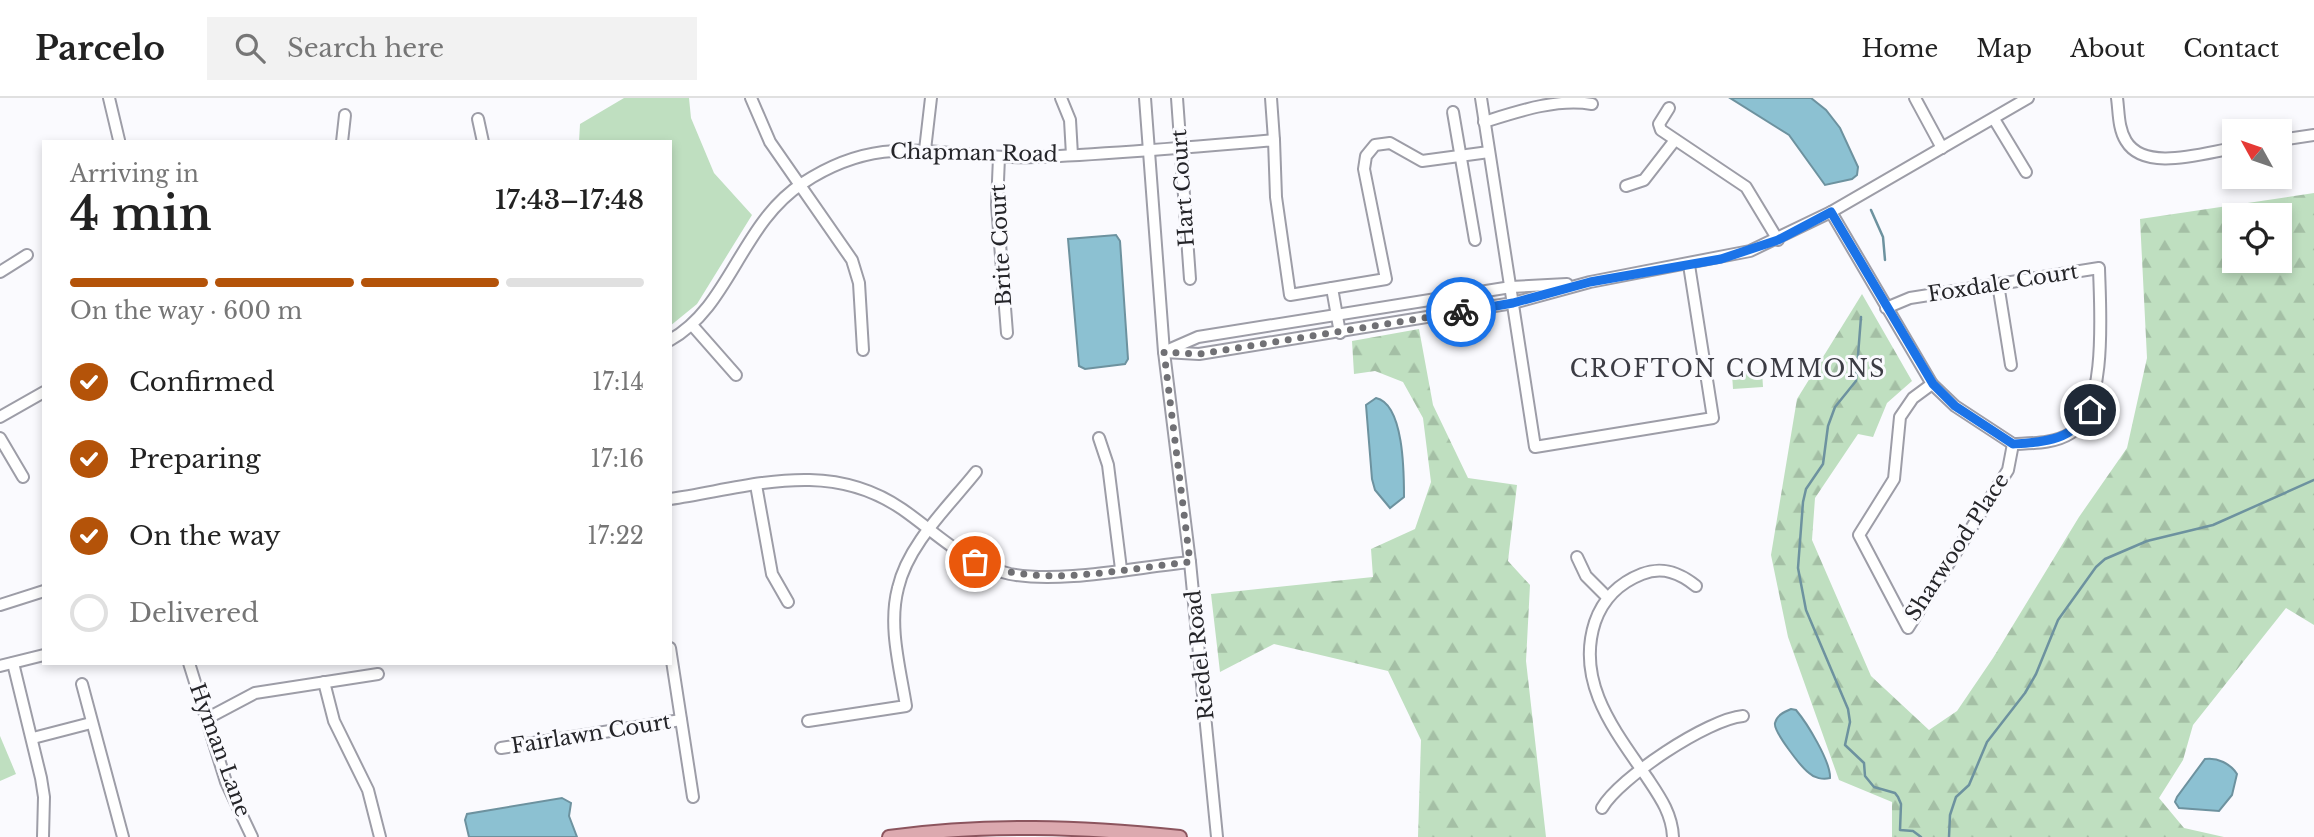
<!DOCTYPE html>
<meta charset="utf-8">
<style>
body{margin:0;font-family:"Libre Baskerville",serif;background:#f2f2f2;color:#222;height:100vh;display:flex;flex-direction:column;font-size:26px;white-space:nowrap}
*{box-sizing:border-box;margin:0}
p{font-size:23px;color:#767676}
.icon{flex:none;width:38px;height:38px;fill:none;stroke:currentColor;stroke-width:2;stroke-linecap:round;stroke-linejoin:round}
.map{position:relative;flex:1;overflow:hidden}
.side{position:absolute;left:42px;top:42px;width:630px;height:525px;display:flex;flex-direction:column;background:#fff;border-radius:0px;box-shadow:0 4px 10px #0003}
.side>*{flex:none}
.needle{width:46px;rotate:310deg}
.buttons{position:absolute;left:2222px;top:21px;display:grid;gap:14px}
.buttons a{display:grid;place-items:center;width:70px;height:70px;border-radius:0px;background:#fff;box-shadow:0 4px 10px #0003;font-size:35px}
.pin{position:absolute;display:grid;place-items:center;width:60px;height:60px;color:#fff;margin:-30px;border:4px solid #fff;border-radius:50%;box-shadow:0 2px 7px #0007}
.courier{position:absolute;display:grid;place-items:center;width:70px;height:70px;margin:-35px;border:5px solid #1a73e8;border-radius:50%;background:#fff;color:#222;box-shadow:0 2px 9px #0007}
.overview em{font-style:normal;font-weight:600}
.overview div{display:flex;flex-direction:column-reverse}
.overview{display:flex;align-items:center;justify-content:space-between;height:119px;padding:0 28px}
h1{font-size:46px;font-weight:600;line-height:52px}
.bar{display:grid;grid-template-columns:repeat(4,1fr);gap:10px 7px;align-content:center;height:84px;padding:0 28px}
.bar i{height:9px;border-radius:5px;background:#e0e0e0}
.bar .active{background:#b45309}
.bar p{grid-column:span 4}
ol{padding:0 28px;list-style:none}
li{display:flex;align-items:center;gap:21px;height:77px}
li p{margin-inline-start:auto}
li .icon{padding:7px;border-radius:50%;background:#b45309;color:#fff;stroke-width:4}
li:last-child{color:#767676}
li i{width:38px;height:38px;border:4px solid #e0e0e0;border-radius:50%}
header{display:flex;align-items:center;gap:42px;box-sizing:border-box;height:98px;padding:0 35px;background:#fff;border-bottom:2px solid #e0e0e0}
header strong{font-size:33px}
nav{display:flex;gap:38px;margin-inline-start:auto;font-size:24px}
.search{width:490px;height:63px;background:#f2f2f2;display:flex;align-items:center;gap:18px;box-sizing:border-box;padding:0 24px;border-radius:0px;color:#767676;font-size:26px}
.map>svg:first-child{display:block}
.green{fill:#bfdfc0}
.forest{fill:url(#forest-firs);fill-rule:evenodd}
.water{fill:#8cc1d2;stroke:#6d929f;stroke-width:2}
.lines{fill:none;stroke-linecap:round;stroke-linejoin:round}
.stream{stroke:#6d929f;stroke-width:2.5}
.minor-casing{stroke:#9d9da7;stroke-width:14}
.major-casing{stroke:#8c555e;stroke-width:16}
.minor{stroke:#fff;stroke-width:10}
.major{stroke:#dca9af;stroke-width:12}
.done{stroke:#707074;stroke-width:7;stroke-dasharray:0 12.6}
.route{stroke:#1a73e8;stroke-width:9}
.labels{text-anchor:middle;stroke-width:6;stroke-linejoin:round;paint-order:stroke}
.street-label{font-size:21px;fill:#252529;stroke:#fafafe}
.neighbourhood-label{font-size:23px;letter-spacing:2px;fill:#3c3c44;stroke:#fafafe}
</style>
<header>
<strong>Parcelo</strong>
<div class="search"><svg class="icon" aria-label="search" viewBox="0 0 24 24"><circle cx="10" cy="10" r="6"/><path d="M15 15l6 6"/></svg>Search here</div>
<nav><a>Home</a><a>Map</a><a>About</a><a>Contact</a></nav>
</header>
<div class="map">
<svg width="2314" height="739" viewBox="0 0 2314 739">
<defs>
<pattern id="forest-firs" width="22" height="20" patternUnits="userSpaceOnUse" patternTransform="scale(1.75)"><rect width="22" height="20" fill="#bfdfc0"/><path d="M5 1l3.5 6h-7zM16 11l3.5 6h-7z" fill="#a4bfa5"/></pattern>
</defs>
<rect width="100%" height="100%" fill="#fafafe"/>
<!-- green -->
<g class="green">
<path d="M624 0H689L691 20 714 75 752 117 697 206 670 228V44H579L580 26Z"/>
<path d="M1762 274 1763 289 1733 291 1732 276Z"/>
<path d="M0 638 16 676 0 683Z"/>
</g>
<!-- forest -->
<g class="forest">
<path d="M2314 95V527L2286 510 2193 627 2183 662 2159 700 2184 730 2224 739H1892V704L1839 682 1788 539 1771 457 1797 301 1862 196 1912 283 1887 305 1873 339 1858 336 1815 400 1812 442 1871 578 1929 632 1957 613 1993 560 2079 419 2127 350 2147 260 2140 121ZM2235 117H2280V163H2235Z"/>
<path d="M1419 231 1433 307 1468 380 1517 387 1508 463 1530 487 1526 563 1546 739H1418L1421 642 1388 573 1274 546 1220 574 1211 496 1373 479 1371 451 1415 431 1431 384 1423 320 1403 284 1375 273 1354 276 1352 243Z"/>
</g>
<!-- water -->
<g class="water">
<path d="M1730 0H1811L1826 12 1840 30 1858 69 1857 77 1852 81 1825 87 1789 37Z"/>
<path d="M1116 137 1120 143 1128 261 1125 266 1085 271 1079 268 1068 141Z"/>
<path d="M1376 300C1404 306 1404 375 1404 399L1390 410 1375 392 1372 381 1366 307Z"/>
<path d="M1791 611 1796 612C1807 625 1831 664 1830 680 1823 682 1814 680 1809 675 1801 669 1773 633 1775 625 1777 617 1784 614 1791 611Z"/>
<path d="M2205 661C2217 659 2231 666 2237 676L2232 697 2219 713 2179 710 2175 704 2177 699Z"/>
<path d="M562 700 571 705 569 718 577 739H469L465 722 467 716Z"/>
</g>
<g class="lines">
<!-- stream -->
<g class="stream">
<path d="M1871 112 1883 139 1885 162"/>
<path d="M1861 219 1856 283 1835 309 1828 328 1823 366 1806 391 1803 404 1798 470 1806 512 1848 611 1850 624 1845 647 1864 665 1865 678 1874 689 1895 695 1898 699 1901 706 1900 732 1913 733 1921 739"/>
<path d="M1949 739 1950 717 1956 699 1969 687 1987 644 2025 595 2036 576 2058 522 2096 469 2105 461 2147 443 2213 427 2314 382"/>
</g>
<defs>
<g id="minor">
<path d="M109 0 119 42"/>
<path d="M751 0 770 44 852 162 859 185 863 252"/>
<path d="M1061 0 1070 22 1072 57"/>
<path d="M1145 0 1164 254 1190 464 1217 739"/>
<path d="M1177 0 1190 181"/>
<path d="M1271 0 1274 42"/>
<path d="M1481 0 1535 349 1713 320 1689 167"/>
<path d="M1915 0 1942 50"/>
<path d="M2117 0C2119 14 2118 30 2126 43 2145 75 2206 54 2235 50"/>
<path d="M1669 10 1659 26 1661 32 1746 89 1778 142"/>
<path d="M1453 14 1475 142"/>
<path d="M478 21 483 44"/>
<path d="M1994 21 2026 74"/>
<path d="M1484 24C1519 13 1557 0 1592 6"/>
<path d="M2280 42 2314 37"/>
<path d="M342 44 345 17"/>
<path d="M925 52 931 0"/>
<path d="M999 59 997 107 1007 235"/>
<path d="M1626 88 1644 82 1675 42"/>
<path d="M1831 114 1932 286 1955 308 2013 346"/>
<path d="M0 174 27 157"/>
<path d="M1998 186 2011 267"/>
<path d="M1332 190 1340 235"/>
<path d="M1886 210 1910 200 2099 170C2100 210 2108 311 2071 335 2054 346 2032 345 2013 346"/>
<path d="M692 227 736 277"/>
<path d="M670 242C730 209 741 125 803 85 888 29 944 63 1035 59 1114 56 1194 49 1274 42L1276 99 1290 197 1386 181 1364 71 1366 58 1375 47 1390 45 1422 63 1489 54"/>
<path d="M1166 253 1198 239 1511 189 1567 186"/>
<path d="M1164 254 1199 256 1513 205 1590 184 1750 153 1831 114 2028 0"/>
<path d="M1932 286 1913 300 1900 319 1894 381 1859 437 1908 530 2008 372 2013 346"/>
<path d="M0 319 44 294"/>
<path d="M0 340 23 379"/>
<path d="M1099 340 1108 367 1121 471"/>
<path d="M756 387 772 476 788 504"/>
<path d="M670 401C751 389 828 360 902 411 938 436 965 466 1010 476 1061 486 1137 469 1190 464"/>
<path d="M1577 459 1586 478 1607 499"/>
<path d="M0 507 44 493"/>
<path d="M670 550 693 699"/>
<path d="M13 565 41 680 44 699 43 739"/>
<path d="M189 565 226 684 252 739"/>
<path d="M0 568 44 557"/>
<path d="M324 584 334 623 368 692 380 739"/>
<path d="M82 586 123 739"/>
<path d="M206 621 255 595 378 576"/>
<path d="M808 623 906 608C900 570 888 528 898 490 908 446 949 408 976 374"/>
<path d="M33 640 91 625"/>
<path d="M501 650 681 622"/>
<path d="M1602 710C1619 680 1708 621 1743 618"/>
<path d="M1673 739C1672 716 1660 699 1648 681 1616 634 1575 585 1595 524 1603 501 1619 485 1642 476 1663 468 1680 475 1696 488"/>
</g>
<path id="major" d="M889 739C987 725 1082 729 1180 739"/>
</defs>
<!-- minor casing -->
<use href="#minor" class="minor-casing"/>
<!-- major casing -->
<use href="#major" class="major-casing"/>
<!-- minor -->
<use href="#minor" class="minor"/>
<!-- major -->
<use href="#major" class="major"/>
</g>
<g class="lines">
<!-- done -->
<path class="done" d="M975 464C1043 491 1119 471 1190 464L1164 254 1199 256 1461 214"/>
<!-- route -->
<path class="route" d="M1461 214 1513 205 1590 184 1721 161 1778 142 1831 114 1933 286 1955 308 2013 346C2045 344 2072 343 2090 312"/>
</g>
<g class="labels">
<!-- street labels -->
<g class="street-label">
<text transform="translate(974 55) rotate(1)" y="7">Chapman Road</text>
<text transform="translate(1183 90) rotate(-94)" y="7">Hart Court</text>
<text transform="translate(1001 147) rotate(-93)" y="7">Brite Court</text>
<text transform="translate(2003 185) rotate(-9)" y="7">Foxdale Court</text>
<text transform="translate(1957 449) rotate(-57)" y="7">Sharwood Place</text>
<text transform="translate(1200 557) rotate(-96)" y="7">Riedel Road</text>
<text transform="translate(591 636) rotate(-9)" y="7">Fairlawn Court</text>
<text transform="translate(220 652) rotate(70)" y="7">Hyman Lane</text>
</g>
<!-- neighbourhood labels -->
<g class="neighbourhood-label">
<text x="1728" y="279">CROFTON COMMONS</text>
</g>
</g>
</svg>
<div class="buttons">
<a><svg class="needle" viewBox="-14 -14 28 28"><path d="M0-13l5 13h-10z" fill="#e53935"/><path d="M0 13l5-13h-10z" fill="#767676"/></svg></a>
<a><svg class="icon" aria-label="locate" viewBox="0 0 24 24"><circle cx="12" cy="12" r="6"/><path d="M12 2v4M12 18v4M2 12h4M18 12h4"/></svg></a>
</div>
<div class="pin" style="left:975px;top:464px;background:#ea580c"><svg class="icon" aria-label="bag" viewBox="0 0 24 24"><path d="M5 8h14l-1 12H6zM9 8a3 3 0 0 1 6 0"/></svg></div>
<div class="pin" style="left:2090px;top:312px;background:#1f2937"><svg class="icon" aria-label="home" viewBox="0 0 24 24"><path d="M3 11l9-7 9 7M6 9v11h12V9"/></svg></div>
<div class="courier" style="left:1461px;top:214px"><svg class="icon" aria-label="bike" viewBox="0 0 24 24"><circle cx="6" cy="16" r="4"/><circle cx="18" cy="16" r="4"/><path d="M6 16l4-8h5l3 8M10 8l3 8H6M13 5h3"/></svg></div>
<section class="side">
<div class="overview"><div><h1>4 min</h1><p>Arriving in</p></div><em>17:43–17:48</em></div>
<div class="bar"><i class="active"></i><i class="active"></i><i class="active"></i><i></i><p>On the way · 600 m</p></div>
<ol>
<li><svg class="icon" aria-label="check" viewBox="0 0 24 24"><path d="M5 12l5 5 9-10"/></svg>Confirmed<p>17:14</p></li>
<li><svg class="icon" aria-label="check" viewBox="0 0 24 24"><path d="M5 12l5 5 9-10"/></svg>Preparing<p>17:16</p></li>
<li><svg class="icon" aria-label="check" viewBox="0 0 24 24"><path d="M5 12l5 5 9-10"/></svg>On the way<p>17:22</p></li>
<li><i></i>Delivered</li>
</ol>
</section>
</div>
